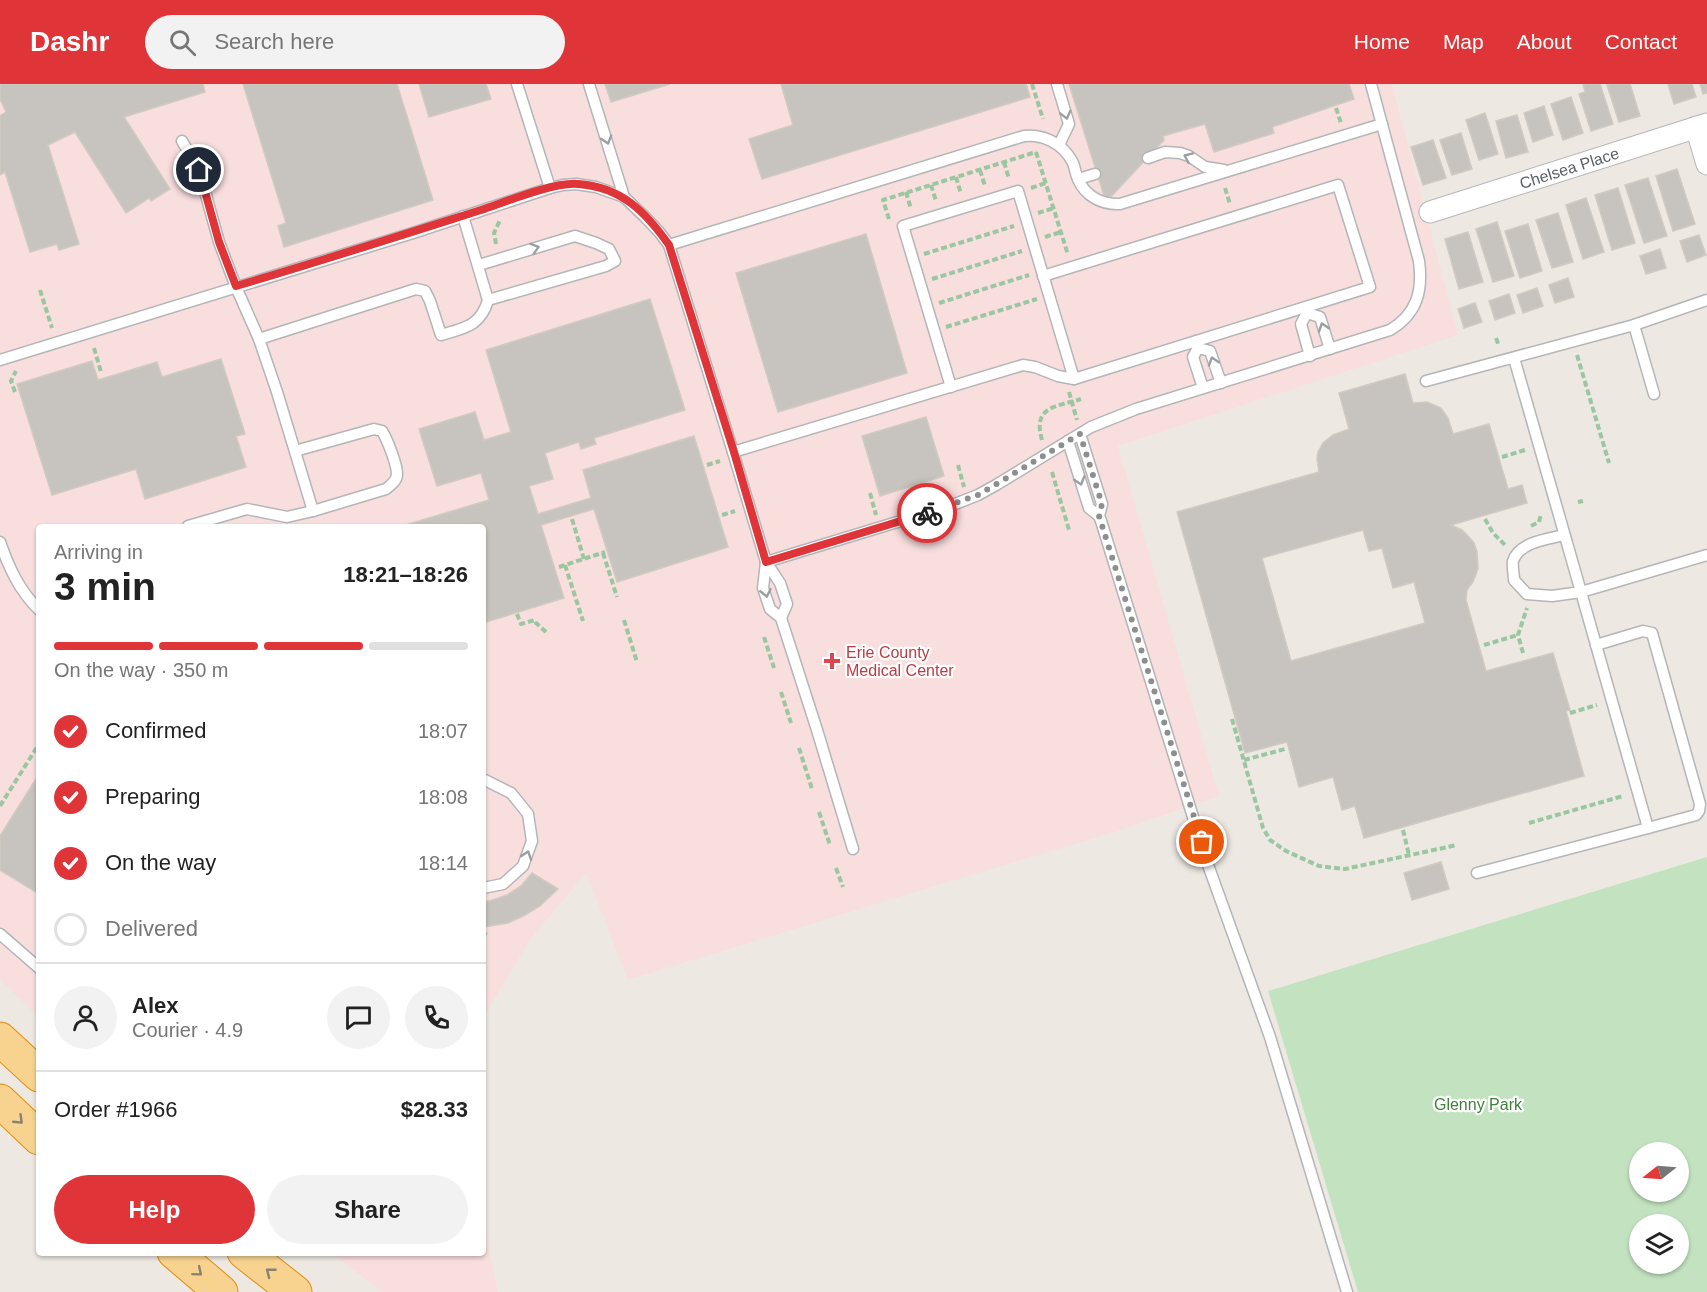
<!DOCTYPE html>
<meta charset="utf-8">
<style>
body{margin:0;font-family:Arial,sans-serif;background:#f2f2f2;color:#222;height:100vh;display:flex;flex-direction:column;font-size:22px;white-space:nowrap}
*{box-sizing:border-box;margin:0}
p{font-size:20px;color:#767676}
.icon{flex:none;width:33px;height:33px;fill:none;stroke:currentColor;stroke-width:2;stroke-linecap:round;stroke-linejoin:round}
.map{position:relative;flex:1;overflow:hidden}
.panel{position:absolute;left:36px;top:440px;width:450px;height:732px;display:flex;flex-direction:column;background:#fff;border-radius:6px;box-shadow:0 2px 4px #0004}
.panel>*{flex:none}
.needle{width:39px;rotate:253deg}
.controls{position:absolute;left:1629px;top:1058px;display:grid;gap:12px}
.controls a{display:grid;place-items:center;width:60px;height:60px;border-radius:50%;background:#fff;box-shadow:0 2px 4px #0004;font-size:30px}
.pin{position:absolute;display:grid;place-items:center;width:51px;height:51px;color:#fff;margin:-26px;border:3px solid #fff;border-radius:50%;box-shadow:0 2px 6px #0007}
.courier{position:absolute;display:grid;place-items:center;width:60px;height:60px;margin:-30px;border:4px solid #e03538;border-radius:50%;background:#fff;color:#222;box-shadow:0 2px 8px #0007}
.head em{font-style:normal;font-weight:600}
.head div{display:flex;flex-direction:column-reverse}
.head{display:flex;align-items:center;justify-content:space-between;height:102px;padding:0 18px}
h1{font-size:39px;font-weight:600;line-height:45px}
.bar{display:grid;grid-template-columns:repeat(4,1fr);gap:9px 6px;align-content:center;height:72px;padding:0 18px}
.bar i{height:8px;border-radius:4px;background:#e0e0e0}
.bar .selected{background:#e03538}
.bar p{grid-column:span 4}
.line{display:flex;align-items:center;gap:15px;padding:0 18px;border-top:2px solid #e0e0e0}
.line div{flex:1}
.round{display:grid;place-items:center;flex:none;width:63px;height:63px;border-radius:32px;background:#f2f2f2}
ol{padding:0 18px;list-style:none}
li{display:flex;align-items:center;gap:18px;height:66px}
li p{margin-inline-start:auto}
li .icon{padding:6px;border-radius:50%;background:#e03538;color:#fff;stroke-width:4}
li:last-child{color:#767676}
li i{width:33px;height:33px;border:3px solid #e0e0e0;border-radius:50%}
.action{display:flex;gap:12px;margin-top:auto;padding:12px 18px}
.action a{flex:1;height:69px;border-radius:36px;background:#e03538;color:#fff;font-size:24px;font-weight:600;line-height:69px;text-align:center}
.action a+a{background:#f2f2f2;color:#222}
header{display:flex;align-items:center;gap:36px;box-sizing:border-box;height:84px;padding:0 30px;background:#e03538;color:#fff}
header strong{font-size:28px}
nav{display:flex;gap:33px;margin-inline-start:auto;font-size:21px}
.search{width:420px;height:54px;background:#f2f2f2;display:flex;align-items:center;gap:15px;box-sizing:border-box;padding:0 21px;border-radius:33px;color:#767676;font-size:22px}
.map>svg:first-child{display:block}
.medical{fill:#f9dede}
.green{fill:#c3e3c0;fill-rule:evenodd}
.building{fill:#c7c4bf;stroke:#d1cac1;stroke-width:1.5;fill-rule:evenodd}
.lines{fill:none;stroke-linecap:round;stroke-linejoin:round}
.service-casing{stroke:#b3b5b9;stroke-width:13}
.minor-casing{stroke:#b3b5b9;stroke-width:23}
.motorway-casing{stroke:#e38b0c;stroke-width:35}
.path{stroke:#9ac6a2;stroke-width:4;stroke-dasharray:6 3;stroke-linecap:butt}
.service{stroke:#fff;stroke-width:10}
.minor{stroke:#fff;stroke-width:21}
.motorway{stroke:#f7d38f;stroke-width:33}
.oneway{stroke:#9c9fa1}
.oneway2{stroke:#898270}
.done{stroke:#8d8f8f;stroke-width:6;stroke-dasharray:0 10.8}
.route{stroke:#e03538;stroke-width:8}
.health-dot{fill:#e0444e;stroke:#fff;stroke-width:2}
.labels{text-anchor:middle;stroke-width:4.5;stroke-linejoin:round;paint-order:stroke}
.street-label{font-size:16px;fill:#5a5f62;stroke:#fff}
.health-label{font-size:16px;fill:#be3a42;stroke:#fff;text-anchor:start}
.park-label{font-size:16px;fill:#3d8239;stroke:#fff}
</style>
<header>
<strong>Dashr</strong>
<div class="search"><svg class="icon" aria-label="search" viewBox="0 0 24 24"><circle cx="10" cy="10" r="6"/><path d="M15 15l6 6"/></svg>Search here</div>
<nav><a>Home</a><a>Map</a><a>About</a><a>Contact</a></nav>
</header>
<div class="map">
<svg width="1707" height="1208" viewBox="0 0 1707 1208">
<rect width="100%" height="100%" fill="#ede9e2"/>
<!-- medical -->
<g class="medical">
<path d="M0 0H1392L1458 251 1118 362 1219 712 1115 748 915 808 628 896 586 789 532 853 485 930 483 946V442H39V934L0 896Z"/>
<path d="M483 1136 498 1208H383L331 1169 483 1168Z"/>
</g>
<!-- green -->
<path class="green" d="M1707 773V1208H1358L1268 907ZM1640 1068H1678V1107H1640ZM1640 1140H1678V1179H1640Z"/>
<!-- building -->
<g class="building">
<path d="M0 0H203L205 8 124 33 170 105 151 117 149 114 126 129 75 48 48 61 79 160 59 166 57 160 30 168 5 88 0 91V32L6 28 0 15Z"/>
<path d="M243 0H397L433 116 284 163 278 142 286 139Z"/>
<path d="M419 0H486L491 15 429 33Z"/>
<path d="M605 0H670L611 18Z"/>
<path d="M781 0H1026L1030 13 762 95 749 55 793 41Z"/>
<path d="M1069 0H1349L1354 15 1272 43 1274 49 1214 68 1205 40 1163 52 1164 56 1106 118Z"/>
<path d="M1583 0H1600L1613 40 1591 47 1579 10 1585 8Z"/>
<path d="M1611 0H1630L1640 32 1619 38 1607 1Z"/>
<path d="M1668 0H1692L1696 13 1674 20Z"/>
<path d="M1700 0H1707V9L1703 10Z"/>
<path d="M1571 13 1583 49 1563 56 1551 20Z"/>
<path d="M1544 22 1553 51 1533 58 1524 29Z"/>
<path d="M1485 29 1498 70 1479 76 1466 36Z"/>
<path d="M1517 31 1528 68 1506 74 1496 37Z"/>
<path d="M1461 49 1472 85 1452 91 1440 56Z"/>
<path d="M1433 56 1446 94 1423 101 1411 63Z"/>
<path d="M1677 85 1695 140 1673 147 1656 92Z"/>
<path d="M1648 94 1667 152 1644 159 1625 101Z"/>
<path d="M1618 104 1635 159 1612 166 1595 111Z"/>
<path d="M1586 114 1604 168 1583 175 1566 121Z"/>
<path d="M1558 129 1573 178 1552 184 1536 136Z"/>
<path d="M1497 138 1514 192 1493 198 1476 145Z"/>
<path d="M1528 140 1542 187 1520 194 1505 147Z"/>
<path d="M1468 148 1483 198 1459 205 1445 155Z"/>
<path d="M866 150 907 289 778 328 736 189Z"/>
<path d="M1699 151 1706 171 1687 178 1680 157Z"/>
<path d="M1660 165 1666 184 1646 190 1640 172Z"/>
<path d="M1568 194 1574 213 1555 219 1549 201Z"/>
<path d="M1537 204 1543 222 1523 229 1517 211Z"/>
<path d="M1509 210 1515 229 1495 236 1489 217Z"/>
<path d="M650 215 685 326 594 354 596 360 581 365 579 358 545 369 553 395 529 402 538 430 591 414 583 386 694 352 728 463 617 498 594 425 541 441 564 514 483 539V442H402L489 416 481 389 437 402 419 345 475 328 484 356 511 348 486 266Z"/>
<path d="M1475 219 1482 238 1464 244 1458 225Z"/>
<path d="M221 275 245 350 236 352 246 383 145 415 136 385 52 411 17 300 92 277 98 296 157 278 162 293Z"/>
<path d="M1405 290 1413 319 1427 318 1441 324 1448 334 1453 350 1489 340 1508 405 1522 401 1527 419 1451 441 1462 446 1468 452 1474 459 1477 468 1478 485 1473 498 1467 506 1466 516 1486 587 1553 569 1570 626 1566 627 1584 692 1364 754 1355 722 1342 726 1333 693 1299 703 1287 658 1245 669 1177 428 1319 388 1317 375 1318 368 1323 359 1333 351 1349 345 1339 309ZM1363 446 1369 467 1382 464 1393 504 1414 498 1425 539 1291 577 1262 474Z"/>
<path d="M926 333 944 392 880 412 862 352Z"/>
<path d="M39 690V810L0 786V752Z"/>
<path d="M1441 778 1449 805 1412 816 1404 789Z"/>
<path d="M532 789 558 805 540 822 525 831 508 839 483 843V817H490L507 811 521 802Z"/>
</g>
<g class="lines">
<defs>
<g id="service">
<path d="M517 0 550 104"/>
<path d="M589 0 624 113"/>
<path d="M1057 0 1069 40 1059 61"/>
<path d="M182 57 199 86 219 158 236 203 259 255"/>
<path d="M1148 74 1165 68 1180 69 1189 72 1205 83 1224 86"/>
<path d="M1078 95 1095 90"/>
<path d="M669 161 1024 52C1043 50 1062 59 1072 77 1075 82 1075 89 1078 95 1085 112 1102 121 1120 120L1382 40"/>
<path d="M479 181 575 152 596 159 609 165 615 177 606 182 488 216"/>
<path d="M1307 229 1320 233 1330 265"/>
<path d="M1307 229 1301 240 1310 272"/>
<path d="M1634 241 1654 310"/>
<path d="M1196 257 1198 264 1193 273 1203 304"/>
<path d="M1198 264 1210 267 1221 299"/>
<path d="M1514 274 1581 508 1552 512 1527 510 1514 496C1514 491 1512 482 1513 477 1519 458 1548 455 1564 451"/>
<path d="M0 276 413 149 550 104 563 101 576 100 596 103 624 113 646 134 660 149 669 161 733 368 766 478 780 499 787 520 781 534"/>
<path d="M1426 297 1634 241 1707 216"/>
<path d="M951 303 903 142 1018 107 1074 295"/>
<path d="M1080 350 1102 420 1099 432 1101 437 1207 778 1270 953 1347 1208"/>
<path d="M1068 357 1089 424 1099 432"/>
<path d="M295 367 374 345 382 347C387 355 397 380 397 390 397 397 391 401 386 405L313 427 277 308 259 255 416 205 425 207 430 217 441 251C464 244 481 242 488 216L463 132"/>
<path d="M733 368 1023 281 1035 283 1058 292 1074 295 1370 203 1338 101 1043 192"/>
<path d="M188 442 247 425 287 433 313 427"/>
<path d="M0 458C9 484 19 506 39 526"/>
<path d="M766 478 950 422 978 411 996 401 1091 343 1136 325 1390 246C1417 230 1423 207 1419 177L1371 0"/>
<path d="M766 478 763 504 770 525 781 534 817 646 853 765"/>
<path d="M1596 561 1643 547 1652 549 1700 720 1699 727 1696 731 1648 744"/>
<path d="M483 695 511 709 528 730 532 757 523 782 503 800 483 804"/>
<path d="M1477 789 1648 744 1581 508 1707 471"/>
<path d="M0 850 39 884"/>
</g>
<g id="minor">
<path d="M1696 43 1707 80"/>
<path id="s1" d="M1430 128 1707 40"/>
</g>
<g id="motorway">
<path d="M0 955 39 991"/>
<path d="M0 1017 39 1054"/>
<path d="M174 1168 221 1208"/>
<path d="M244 1168 295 1208"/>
</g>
</defs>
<!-- service casing -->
<use href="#service" class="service-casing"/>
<!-- minor casing -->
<use href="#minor" class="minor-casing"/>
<!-- motorway casing -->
<use href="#motorway" class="motorway-casing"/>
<!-- path -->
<g class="path">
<path d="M1032 0 1043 35"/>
<path d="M1336 24 1341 39"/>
<path d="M1036 68 1068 171"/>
<path d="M1004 78 1009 95"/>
<path d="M980 86 985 102"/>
<path d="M956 93 961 110"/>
<path d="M931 101 936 117"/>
<path d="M1031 104 1046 99"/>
<path d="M1225 104 1230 120"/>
<path d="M906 108 911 125"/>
<path d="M1038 129 1054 124"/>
<path d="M889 135 883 116 1036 68"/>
<path d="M1045 153 1061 148"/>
<path d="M496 160 494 149 500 136"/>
<path d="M924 170 1014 142"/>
<path d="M932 195 1022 167"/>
<path d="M40 206 52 244"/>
<path d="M939 219 1029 191"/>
<path d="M946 243 1037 215"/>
<path d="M1496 254 1499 262"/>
<path d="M94 264 101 288"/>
<path d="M1577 271 1609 379"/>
<path d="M15 308 11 297 16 287"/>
<path d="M1069 308 1077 336"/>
<path d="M1042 356C1032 322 1056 323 1081 315"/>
<path d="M1502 373 1525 366"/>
<path d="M707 381 720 377"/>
<path d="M958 381 964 403"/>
<path d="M1052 388 1069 446"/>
<path d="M870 409 876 431"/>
<path d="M1578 418 1583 417"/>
<path d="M722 431 735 427"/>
<path d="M572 435 584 475"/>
<path d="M1485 435 1493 449 1505 461"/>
<path d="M1531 442 1539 438 1541 430"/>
<path d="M603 469 617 513"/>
<path d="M565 481 583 537"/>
<path d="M559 483 605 468"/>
<path d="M517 530 521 540 535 536 536 539 547 549"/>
<path d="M624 536 637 578"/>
<path d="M764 553 774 584"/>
<path d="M1484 561 1518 551"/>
<path d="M1523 569 1518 551 1527 524"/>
<path d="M781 608 791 639"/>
<path d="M1570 629 1597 621"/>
<path d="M1232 635 1263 744 1270 756 1286 767 1319 782 1345 785 1457 761"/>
<path d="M799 664 812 705"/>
<path d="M1244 676 1285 665"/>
<path d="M0 722 39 660"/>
<path d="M819 728 830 761"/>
<path d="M1529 739 1623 712"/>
<path d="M1403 746 1409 771"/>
<path d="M836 784 843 803"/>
<path d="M483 852 486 848"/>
</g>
<!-- service -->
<use href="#service" class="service"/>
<!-- minor -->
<use href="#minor" class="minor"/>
<!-- motorway -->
<use href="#motorway" class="motorway"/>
</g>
<!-- one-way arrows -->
<defs><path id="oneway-chevron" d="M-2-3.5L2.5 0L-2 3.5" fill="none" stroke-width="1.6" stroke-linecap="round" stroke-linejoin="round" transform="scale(1.5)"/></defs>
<g class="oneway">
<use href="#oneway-chevron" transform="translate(1066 31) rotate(76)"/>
<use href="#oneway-chevron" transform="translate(607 56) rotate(73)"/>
<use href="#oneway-chevron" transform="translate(1188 73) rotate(-156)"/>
<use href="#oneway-chevron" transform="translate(535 164) rotate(-17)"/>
<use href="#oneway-chevron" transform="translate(1323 243) rotate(-109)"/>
<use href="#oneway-chevron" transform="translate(1213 277) rotate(-108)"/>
<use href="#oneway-chevron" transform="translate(1080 397) rotate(73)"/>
<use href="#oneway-chevron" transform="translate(766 509) rotate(78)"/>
<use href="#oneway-chevron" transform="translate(527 771) rotate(-71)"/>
</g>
<g class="oneway2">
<use href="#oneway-chevron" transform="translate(19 1036) rotate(44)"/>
<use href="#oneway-chevron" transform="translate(198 1188) rotate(40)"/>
<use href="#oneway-chevron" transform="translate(270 1188) rotate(-142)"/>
</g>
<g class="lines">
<!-- done -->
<path class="done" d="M927 429 978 411 1080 350 1102 420 1099 432 1202 758"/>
<!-- route -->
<path class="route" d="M199 86 219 158 236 202C318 178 399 152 481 126 505 118 553 98 578 100 621 103 645 127 669 161L734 368 766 478 927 429"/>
</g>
<!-- markers -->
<path class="health-dot" d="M829 568h6v6h6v6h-6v6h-6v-6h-6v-6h6z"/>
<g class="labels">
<!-- street labels -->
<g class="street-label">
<text dy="6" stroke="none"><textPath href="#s1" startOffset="146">Chelsea Place</textPath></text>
</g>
<!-- health labels -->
<g class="health-label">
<text x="846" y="574">Erie County<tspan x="846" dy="18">Medical Center</tspan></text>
</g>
<!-- park labels -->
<g class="park-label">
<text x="1478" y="1026">Glenny Park</text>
</g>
</g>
</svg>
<div class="controls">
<a><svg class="needle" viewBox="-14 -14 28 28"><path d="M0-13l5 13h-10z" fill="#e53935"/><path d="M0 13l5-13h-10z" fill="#767676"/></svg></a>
<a><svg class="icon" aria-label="layers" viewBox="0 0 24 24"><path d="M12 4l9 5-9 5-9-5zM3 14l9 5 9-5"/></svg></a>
</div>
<div class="pin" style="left:1202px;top:758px;background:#ea580c"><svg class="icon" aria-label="bag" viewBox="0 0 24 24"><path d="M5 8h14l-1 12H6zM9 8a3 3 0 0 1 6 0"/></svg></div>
<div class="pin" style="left:199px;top:86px;background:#1f2937"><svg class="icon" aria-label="home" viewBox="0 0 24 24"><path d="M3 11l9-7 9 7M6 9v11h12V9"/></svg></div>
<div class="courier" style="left:927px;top:429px"><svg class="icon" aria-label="bike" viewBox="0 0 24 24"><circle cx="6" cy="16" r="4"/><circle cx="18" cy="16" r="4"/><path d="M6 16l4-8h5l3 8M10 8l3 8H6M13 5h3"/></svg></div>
<section class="panel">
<div class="head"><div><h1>3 min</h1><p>Arriving in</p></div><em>18:21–18:26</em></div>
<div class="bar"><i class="selected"></i><i class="selected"></i><i class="selected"></i><i></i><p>On the way · 350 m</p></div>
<ol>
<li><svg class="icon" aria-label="check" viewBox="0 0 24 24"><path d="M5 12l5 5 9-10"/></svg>Confirmed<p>18:07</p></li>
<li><svg class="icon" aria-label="check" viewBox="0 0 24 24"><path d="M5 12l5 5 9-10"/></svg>Preparing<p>18:08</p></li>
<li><svg class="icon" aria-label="check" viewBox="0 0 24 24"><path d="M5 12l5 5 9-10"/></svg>On the way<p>18:14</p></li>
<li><i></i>Delivered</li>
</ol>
<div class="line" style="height:108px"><a class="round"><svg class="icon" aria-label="person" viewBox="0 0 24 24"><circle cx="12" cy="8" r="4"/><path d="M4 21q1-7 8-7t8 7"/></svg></a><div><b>Alex</b><p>Courier · 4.9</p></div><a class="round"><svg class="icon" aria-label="chat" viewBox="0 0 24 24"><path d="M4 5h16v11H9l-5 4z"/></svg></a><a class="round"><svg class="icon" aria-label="phone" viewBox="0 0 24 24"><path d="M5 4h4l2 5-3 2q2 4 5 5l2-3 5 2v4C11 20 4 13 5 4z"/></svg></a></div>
<div class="line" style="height:78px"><div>Order #1966</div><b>$28.33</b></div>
<div class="action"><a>Help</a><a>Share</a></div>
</section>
</div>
